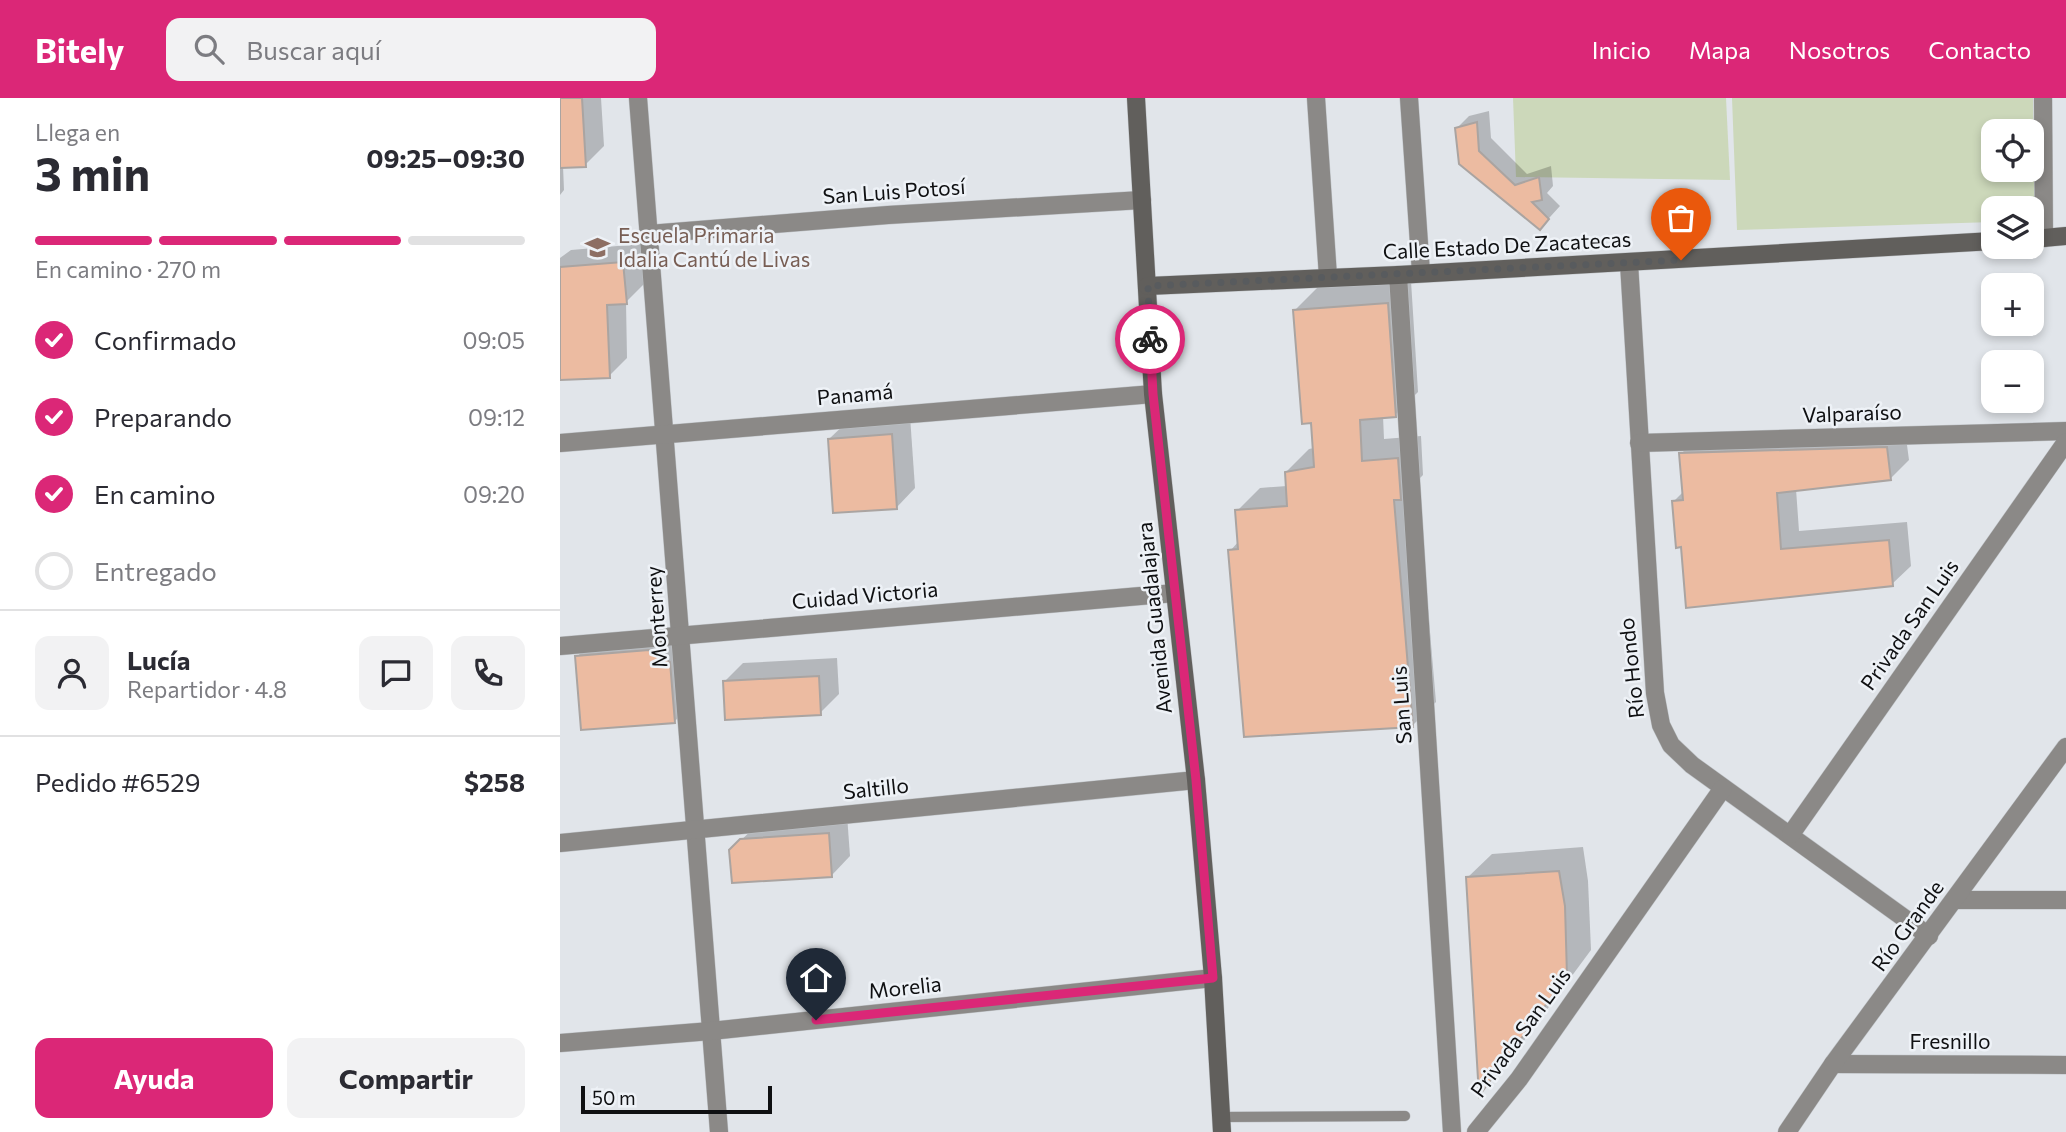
<!DOCTYPE html>
<html lang="es">
<meta charset="utf-8">
<style>
body{margin:0;font-family:Commissioner,sans-serif;background:#f2f2f3;color:#2b2b33;height:100vh;display:flex;flex-direction:column;font-size:26px;white-space:nowrap}
*{box-sizing:border-box;margin:0}
p{font-size:23px;color:#7c7c81}
.icon{flex:none;width:38px;height:38px;fill:none;stroke:currentColor;stroke-width:2;stroke-linecap:round;stroke-linejoin:round}
.map{position:relative;flex:1;overflow:hidden}
.drawer{display:flex;flex-direction:column;background:#fff;width:560px}
.drawer>*{flex:none}
.fabs{position:absolute;left:1421px;top:21px;display:grid;gap:14px}
.fabs a{display:grid;place-items:center;width:63px;height:63px;border-radius:14px;background:#fff;box-shadow:0 4px 10px #0003;font-size:35px}
.scale{position:absolute;left:21px;bottom:18px;width:191px;box-sizing:border-box;padding-left:7px;border:4px solid #0f1012;border-top:0;font-size:19px;line-height:24px;white-space:nowrap;color:#0f1012;-webkit-text-stroke:5px #eef2f7;paint-order:stroke}
.pin{position:absolute;display:grid;place-items:center;width:60px;height:60px;color:#fff;margin:-72px -30px;border-radius:50% 50% 50% 0;rotate:-45deg;box-shadow:0 0 7px #0007}
.pin .icon{rotate:45deg}
.courier{position:absolute;display:grid;place-items:center;width:70px;height:70px;margin:-35px;border:5px solid #db2777;border-radius:50%;background:#fff;color:#222;box-shadow:0 2px 9px #0007}
.head em{font-style:normal;font-weight:700}
.head div{display:flex;flex-direction:column-reverse}
.head{display:flex;align-items:center;justify-content:space-between;height:119px;padding:0 35px}
h1{font-size:46px;font-weight:700;line-height:52px}
.bar{display:grid;grid-template-columns:repeat(4,1fr);gap:10px 7px;align-content:center;height:84px;padding:0 35px}
.bar i{height:9px;border-radius:5px;background:#e1e1e2}
.bar .on{background:#db2777}
.bar p{grid-column:span 4}
.line{display:flex;align-items:center;gap:18px;padding:0 35px;border-top:2px solid #e1e1e2}
.line div{flex:1}
.round{display:grid;place-items:center;flex:none;width:74px;height:74px;border-radius:14px;background:#f2f2f3}
ol{padding:0 35px;list-style:none}
li{display:flex;align-items:center;gap:21px;height:77px}
li p{margin-inline-start:auto}
li .icon{padding:7px;border-radius:50%;background:#db2777;color:#fff;stroke-width:4}
li:last-child{color:#7c7c81}
li i{width:38px;height:38px;border:4px solid #e1e1e2;border-radius:50%}
.cta{display:flex;gap:14px;margin-top:auto;padding:14px 35px}
.cta a{flex:1;height:80px;border-radius:14px;background:#db2777;color:#fff;font-size:28px;font-weight:700;line-height:80px;text-align:center}
.cta a+a{background:#f2f2f3;color:#2b2b33}
header{display:flex;align-items:center;gap:42px;box-sizing:border-box;height:98px;padding:0 35px;background:#db2777;color:#fff}
header strong{font-size:33px}
nav{display:flex;gap:38px;margin-inline-start:auto;font-size:24px}
.search{width:490px;height:63px;background:#f2f2f3;display:flex;align-items:center;gap:18px;box-sizing:border-box;padding:0 24px;border-radius:14px;color:#7c7c81;font-size:26px}
main{display:flex;flex:1;min-height:0}
.map>svg:first-child{display:block}
.green{fill:#ccd8ba;fill-rule:evenodd}
.shadow{fill:#0003}
.building{fill:#ecbba1;stroke:#aaa4a1;stroke-width:2}
.lines{fill:none;stroke-linecap:round;stroke-linejoin:round}
.lane-casing{stroke:#bfc3c7;stroke-width:11}
.street-casing{stroke:#bfc3c7;stroke-width:19}
.secondary-casing{stroke:#bfc3c7;stroke-width:19}
.lane{stroke:#8b8987;stroke-width:10}
.street{stroke:#8b8987;stroke-width:18}
.secondary{stroke:#615f5c;stroke-width:18}
.done{stroke:#585b5e;stroke-width:7;stroke-dasharray:0 12.6}
.route{stroke:#db2777;stroke-width:9}
.labels{text-anchor:middle;stroke-width:5;stroke-linejoin:round;paint-order:stroke}
.street-label{font-size:21px;fill:#0f1012;stroke:#eef2f7}
.education-label{font-size:21px;fill:#785e54;stroke:#eef2f7;text-anchor:start}
</style>
<header>
<strong>Bitely</strong>
<div class="search"><svg class="icon" aria-label="search" viewBox="0 0 24 24"><circle cx="10" cy="10" r="6"/><path d="M15 15l6 6"/></svg>Buscar aquí</div>
<nav><a>Inicio</a><a>Mapa</a><a>Nosotros</a><a>Contacto</a></nav>
</header>
<main>
<section class="drawer">
<div class="head"><div><h1>3 min</h1><p>Llega en</p></div><em>09:25–09:30</em></div>
<div class="bar"><i class="on"></i><i class="on"></i><i class="on"></i><i></i><p>En camino · 270 m</p></div>
<ol>
<li><svg class="icon" aria-label="check" viewBox="0 0 24 24"><path d="M5 12l5 5 9-10"/></svg>Confirmado<p>09:05</p></li>
<li><svg class="icon" aria-label="check" viewBox="0 0 24 24"><path d="M5 12l5 5 9-10"/></svg>Preparando<p>09:12</p></li>
<li><svg class="icon" aria-label="check" viewBox="0 0 24 24"><path d="M5 12l5 5 9-10"/></svg>En camino<p>09:20</p></li>
<li><i></i>Entregado</li>
</ol>
<div class="line" style="height:126px"><a class="round"><svg class="icon" aria-label="person" viewBox="0 0 24 24"><circle cx="12" cy="8" r="4"/><path d="M4 21q1-7 8-7t8 7"/></svg></a><div><b>Lucía</b><p>Repartidor · 4.8</p></div><a class="round"><svg class="icon" aria-label="chat" viewBox="0 0 24 24"><path d="M4 5h16v11H9l-5 4z"/></svg></a><a class="round"><svg class="icon" aria-label="phone" viewBox="0 0 24 24"><path d="M5 4h4l2 5-3 2q2 4 5 5l2-3 5 2v4C11 20 4 13 5 4z"/></svg></a></div>
<div class="line" style="height:91px"><div>Pedido #6529</div><b>$258</b></div>
<div class="cta"><a>Ayuda</a><a>Compartir</a></div>
</section>
<div class="map">
<svg width="1506" height="1034" viewBox="0 0 1506 1034">
<rect width="100%" height="100%" fill="#e1e5ea"/>
<!-- green -->
<g class="green">
<path d="M953 0H1166L1170 82 956 79Z"/>
<path d="M1172 0H1473L1475 123H1472V110H1433V124L1177 132ZM1433 33H1472V72H1433Z"/>
</g>
<!-- shadow -->
<g class="shadow">
<path d="M0 0H41L44 48 25 67 3 68 4 92 0 97Z"/>
<path d="M929 13 931 40 967 76 991 68 993 88 987 95 1000 108 980 130 897 30 909 18Z"/>
<path d="M81 146 84 186 66 204 67 260 49 278 0 280V160L11 152Z"/>
<path d="M851 183 858 294 835 317 823 318 824 341 861 338 863 377 857 383 876 604 853 627 670 453 679 443 677 413 700 390 727 388 726 374 749 351 754 350 735 212 758 189Z"/>
<path d="M350 318 355 390 337 409 269 341 288 323Z"/>
<path d="M1345 332 1349 362 1330 381 1236 391 1239 433 1347 424 1351 468 1332 486 1127 508 1122 447 1113 404 1124 393 1121 356 1139 337Z"/>
<path d="M35 540 128 545 133 604 115 623 17 559Z"/>
<path d="M277 560 279 596 260 615 164 584 183 565Z"/>
<path d="M287 717 290 758 272 777 171 752 201 723Z"/>
<path d="M1023 749 1028 783 1031 852 943 971 920 994 907 780 932 756Z"/>
</g>
<!-- building -->
<g class="building">
<path d="M0 0H22L26 69 0 70Z"/>
<path d="M917 24 919 53 955 87 979 79 982 102 972 104 989 121 980 132 899 66 895 30Z"/>
<path d="M63 164 67 206 47 207 50 280 0 282V169Z"/>
<path d="M828 205 836 319 800 322 802 363 838 360 841 402H834L853 629 684 639 668 452 678 451 675 412 727 408 725 374 754 369 751 325 742 326 733 212Z"/>
<path d="M332 336 337 411 273 415 268 341Z"/>
<path d="M1327 349 1331 382 1217 395 1221 451 1329 442 1333 488 1126 510 1121 449 1116 450 1112 403 1123 402 1119 355Z"/>
<path d="M89 552 110 564 115 625 21 632 15 558Z"/>
<path d="M259 578 261 617 165 622 163 583Z"/>
<path d="M269 735 272 779 172 785 169 752 180 741Z"/>
<path d="M999 773 1005 808 1007 878 919 998 906 779Z"/>
</g>
<g class="lines">
<defs>
<path id="lane" d="M661 1019 845 1018"/>
<g id="street">
<path d="M78 0 159 1034"/>
<path d="M756 0 768 179"/>
<path d="M849 0 861 175"/>
<path d="M1483 0 1484 140"/>
<path d="M89 136 328 117 582 102"/>
<path d="M1069 165 1095 595 1101 627 1111 647 1132 667 1369 838"/>
<path d="M838 177 892 1034"/>
<path d="M0 345 593 296"/>
<path d="M1079 345 1506 333"/>
<path d="M0 548 615 495"/>
<path d="M1231 736 1506 344"/>
<path d="M0 745 636 682"/>
<path d="M1395 802H1506"/>
<path d="M0 945 151 933 653 880"/>
<path d="M1273 966 1506 967"/>
<path d="M916 1034 959 981 1163 690"/>
<path d="M1227 1034 1273 966 1506 649"/>
</g>
<g id="secondary">
<path d="M576 0 593 296 636 682 653 880 662 1034"/>
<path d="M1472 141 1506 138"/>
<path d="M588 188 838 177 1433 143"/>
</g>
</defs>
<!-- lane casing -->
<use href="#lane" class="lane-casing"/>
<!-- street casing -->
<use href="#street" class="street-casing"/>
<!-- secondary casing -->
<use href="#secondary" class="secondary-casing"/>
<!-- lane -->
<use href="#lane" class="lane"/>
<!-- street -->
<use href="#street" class="street"/>
<!-- secondary -->
<use href="#secondary" class="secondary"/>
</g>
<g class="lines">
<!-- done -->
<path class="done" d="M590 241 588 188 1121 162"/>
<!-- route -->
<path class="route" d="M256 922 653 880 636 682 593 296 590 241"/>
</g>
<!-- icons -->
<defs>
<symbol id="school-bare" viewBox="-9 -9 18 18"><path d="M0-5L7-2L0 1L-7-2ZM-4 1L0 2.5L4 1V4Q0 6-4 4Z" fill="#8d6e63" stroke="#eef2f7" stroke-width="2.5" paint-order="stroke"/></symbol>
</defs>
<g fill-rule="evenodd">
<use href="#school-bare" x="20" y="132" width="35" height="35"/>
</g>
<g class="labels">
<!-- street labels -->
<g class="street-label">
<text transform="translate(334 94) rotate(-4)" y="7">San Luis Potosí</text>
<text transform="translate(947 148) rotate(-3)" y="7">Calle Estado De Zacatecas</text>
<text transform="translate(295 297) rotate(-5)" y="7">Panamá</text>
<text transform="translate(1292 316) rotate(-2)" y="7">Valparaíso</text>
<text transform="translate(305 498) rotate(-5)" y="7">Cuidad Victoria</text>
<text transform="translate(97 519) rotate(-94)" y="7">Monterrey</text>
<text transform="translate(595 520) rotate(-96)" y="7">Avenida Guadalajara</text>
<text transform="translate(1350 527) rotate(-55)" y="7">Privada San Luis</text>
<text transform="translate(1072 570) rotate(-96)" y="7">Río Hondo</text>
<text transform="translate(842 607) rotate(-94)" y="7">San Luis</text>
<text transform="translate(316 691) rotate(-6)" y="7">Saltillo</text>
<text transform="translate(1348 828) rotate(-54)" y="7">Río Grande</text>
<text transform="translate(345 890) rotate(-6)" y="7">Morelia</text>
<text transform="translate(961 935) rotate(-54)" y="7">Privada San Luis</text>
<text x="1390" y="951">Fresnillo</text>
</g>
<!-- education labels -->
<g class="education-label">
<text x="58" y="145">Escuela Primaria<tspan x="58" dy="24">Idalia Cantú de Livas</tspan></text>
</g>
</g>
</svg>
<div class="fabs">
<a><svg class="icon" aria-label="locate" viewBox="0 0 24 24"><circle cx="12" cy="12" r="6"/><path d="M12 2v4M12 18v4M2 12h4M18 12h4"/></svg></a>
<a><svg class="icon" aria-label="layers" viewBox="0 0 24 24"><path d="M12 4l9 5-9 5-9-5zM3 14l9 5 9-5"/></svg></a>
<a>+</a>
<a>−</a>
</div>
<div class="scale">50 m</div>
<div class="pin" style="left:1121px;top:162px;background:#ea580c"><svg class="icon" aria-label="bag" viewBox="0 0 24 24"><path d="M5 8h14l-1 12H6zM9 8a3 3 0 0 1 6 0"/></svg></div>
<div class="pin" style="left:256px;top:922px;background:#1f2937"><svg class="icon" aria-label="home" viewBox="0 0 24 24"><path d="M3 11l9-7 9 7M6 9v11h12V9"/></svg></div>
<div class="courier" style="left:590px;top:241px"><svg class="icon" aria-label="bike" viewBox="0 0 24 24"><circle cx="6" cy="16" r="4"/><circle cx="18" cy="16" r="4"/><path d="M6 16l4-8h5l3 8M10 8l3 8H6M13 5h3"/></svg></div>
</div>
</main>
